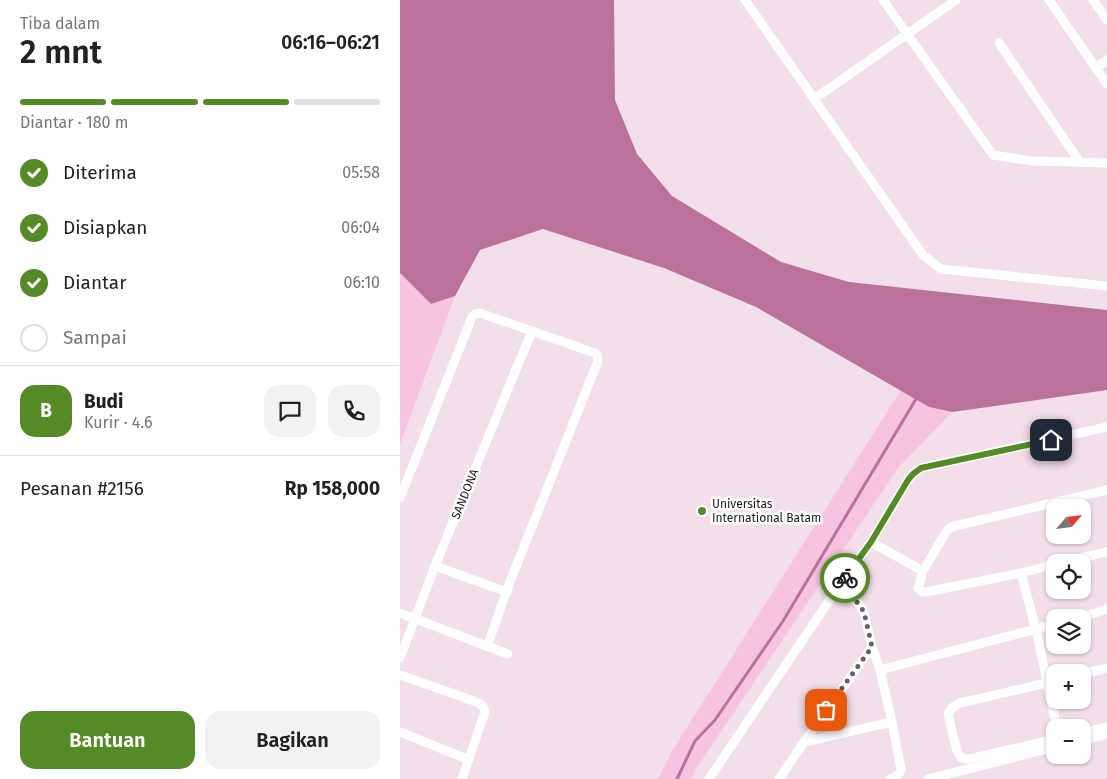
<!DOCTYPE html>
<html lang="id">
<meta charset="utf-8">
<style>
body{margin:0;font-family:"Fira Sans",sans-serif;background:#f2f2f2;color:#222;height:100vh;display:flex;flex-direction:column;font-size:19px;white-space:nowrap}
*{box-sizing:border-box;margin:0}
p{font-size:16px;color:#767676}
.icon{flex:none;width:28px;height:28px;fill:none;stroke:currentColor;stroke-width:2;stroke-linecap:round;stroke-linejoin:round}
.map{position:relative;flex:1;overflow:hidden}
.sheet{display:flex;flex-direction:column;background:#fff;width:400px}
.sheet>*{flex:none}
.needle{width:32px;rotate:62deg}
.fabs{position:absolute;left:646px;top:499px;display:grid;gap:10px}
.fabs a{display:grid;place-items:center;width:45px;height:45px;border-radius:10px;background:#fff;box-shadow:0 1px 4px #0004;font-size:25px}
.pin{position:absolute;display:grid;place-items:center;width:42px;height:42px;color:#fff;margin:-21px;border-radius:10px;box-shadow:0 2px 8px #0006}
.courier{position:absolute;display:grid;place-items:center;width:50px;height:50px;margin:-25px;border:4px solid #548b27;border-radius:50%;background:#fff;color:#222;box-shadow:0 1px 6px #0007}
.overview em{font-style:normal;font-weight:600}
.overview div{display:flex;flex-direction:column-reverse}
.overview{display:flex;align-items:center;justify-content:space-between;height:85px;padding:0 20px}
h1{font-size:32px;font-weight:600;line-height:38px}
.bar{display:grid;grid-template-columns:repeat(4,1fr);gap:8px 5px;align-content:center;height:60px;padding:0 20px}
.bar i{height:6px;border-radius:4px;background:#e0e0e0}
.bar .active{background:#548b27}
.bar p{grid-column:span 4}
.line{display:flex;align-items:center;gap:12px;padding:0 20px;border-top:1px solid #e0e0e0}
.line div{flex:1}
.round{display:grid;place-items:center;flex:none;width:52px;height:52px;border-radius:15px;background:#f2f2f2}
ol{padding:0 20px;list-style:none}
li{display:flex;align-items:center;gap:15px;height:55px}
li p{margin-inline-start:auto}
li .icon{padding:5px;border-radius:50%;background:#548b27;color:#fff;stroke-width:4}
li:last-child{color:#767676}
li i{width:28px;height:28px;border:2px solid #e0e0e0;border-radius:50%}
.cta{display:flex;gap:10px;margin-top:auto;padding:10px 20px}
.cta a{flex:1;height:58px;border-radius:15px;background:#548b27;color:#fff;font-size:20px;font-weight:600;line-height:58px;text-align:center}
.cta a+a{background:#f2f2f2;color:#222}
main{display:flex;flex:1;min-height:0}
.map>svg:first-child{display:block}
.green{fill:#f7c4e0}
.water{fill:#ba719c}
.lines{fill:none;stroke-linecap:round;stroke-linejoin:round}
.stream{stroke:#ba719c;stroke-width:3}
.minor{stroke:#fff;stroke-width:9}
.done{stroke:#695e64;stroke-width:5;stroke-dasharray:0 9}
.route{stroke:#548b27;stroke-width:6}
.poi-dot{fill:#548b27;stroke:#fff;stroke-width:2}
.labels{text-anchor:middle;stroke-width:5;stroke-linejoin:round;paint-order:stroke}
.street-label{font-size:12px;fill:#1f181c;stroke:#fff}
.poi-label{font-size:12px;fill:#1f181c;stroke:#fff;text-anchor:start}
</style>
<main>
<section class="sheet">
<div class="overview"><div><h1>2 mnt</h1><p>Tiba dalam</p></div><em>06:16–06:21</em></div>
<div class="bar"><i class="active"></i><i class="active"></i><i class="active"></i><i></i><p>Diantar · 180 m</p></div>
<ol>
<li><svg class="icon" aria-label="check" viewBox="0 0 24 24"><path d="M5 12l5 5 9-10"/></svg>Diterima<p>05:58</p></li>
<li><svg class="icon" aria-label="check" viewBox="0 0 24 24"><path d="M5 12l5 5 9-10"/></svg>Disiapkan<p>06:04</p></li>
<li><svg class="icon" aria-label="check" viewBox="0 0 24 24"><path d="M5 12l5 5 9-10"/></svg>Diantar<p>06:10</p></li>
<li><i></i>Sampai</li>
</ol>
<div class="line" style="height:90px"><b class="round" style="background:#548b27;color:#fff">B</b><div><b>Budi</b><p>Kurir · 4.6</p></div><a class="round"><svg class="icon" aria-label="chat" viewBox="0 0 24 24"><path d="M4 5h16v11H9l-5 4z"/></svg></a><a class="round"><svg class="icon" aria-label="phone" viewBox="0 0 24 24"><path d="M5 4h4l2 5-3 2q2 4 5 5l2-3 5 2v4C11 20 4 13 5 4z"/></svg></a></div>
<div class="line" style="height:65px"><div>Pesanan #2156</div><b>Rp 158,000</b></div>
<div class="cta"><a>Bantuan</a><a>Bagikan</a></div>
</section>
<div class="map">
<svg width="707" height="779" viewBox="0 0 707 779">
<rect width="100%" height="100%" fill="#f3dfea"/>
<!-- green -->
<g class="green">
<path d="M0 273 31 304 55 296 0 444Z"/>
<path d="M501 390 529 407 552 412 498 468 296 769 291 779H258L272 751Z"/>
</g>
<!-- water -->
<path class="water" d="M0 0H214L215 100 237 154 272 196 381 262 449 282 707 310V390L552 412 529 407 356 307 264 268 143 229 80 250 55 296 31 304 0 273Z"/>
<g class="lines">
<!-- stream -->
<path class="stream" d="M277 779 295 741 315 720 383 621 516 399"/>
<!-- minor -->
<g class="minor">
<path d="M345 0 523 255 541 269 707 286"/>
<path d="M483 0 593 155 632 161 707 163"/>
<path d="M649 0 707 84"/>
<path d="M693 0 707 20"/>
<path d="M599 43 679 161"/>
<path d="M696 68 707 60"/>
<path d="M414 99 556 0"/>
<path d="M0 498 72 317 75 314 80 313 195 353 197 355 198 361 109 584 87 647"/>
<path d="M471 542 523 571"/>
<path d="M663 562 707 552"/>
<path d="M655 564 621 573 526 592H523L518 588 523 571 546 532 551 527 707 490"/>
<path d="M35 566 107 592"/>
<path d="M621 573 636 630 657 728"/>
<path d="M439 586 459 604 464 612 472 647 480 670 492 722 501 769C499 776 496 777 490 779"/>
<path d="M0 613 108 654"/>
<path d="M679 618 707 609"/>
<path d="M0 658 35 566 132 331"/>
<path d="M480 670 655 624"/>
<path d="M682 674 707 668"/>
<path d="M0 675 74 701C80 703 83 705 85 712L62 779"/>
<path d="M655 681 560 703 553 707 548 714C551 724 555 752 561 757 563 759 567 759 569 759L655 739"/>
<path d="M0 732 69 760"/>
<path d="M682 733 707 727"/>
<path d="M682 740 707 734"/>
<path d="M404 742 492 722"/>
<path d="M309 779 439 586 471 542 508 480 513 474 521 468 707 427"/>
<path d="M379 779 404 742 472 647"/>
<path d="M528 779 655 747"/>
</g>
</g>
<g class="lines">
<!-- done -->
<path class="done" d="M426 710 472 647 464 612 459 604 439 586 445 578"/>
<!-- route -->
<path class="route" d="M445 578 471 542 508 480 513 474 521 468 651 440"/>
</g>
<!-- markers -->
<circle class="poi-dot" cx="302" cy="511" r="5"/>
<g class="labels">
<!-- street labels -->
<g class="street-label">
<text transform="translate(65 494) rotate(-68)" y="4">SANDONA</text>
</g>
<!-- poi labels -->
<g class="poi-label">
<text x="312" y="508">Universitas<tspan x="312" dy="14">International Batam</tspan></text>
</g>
</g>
</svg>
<div class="fabs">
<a><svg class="needle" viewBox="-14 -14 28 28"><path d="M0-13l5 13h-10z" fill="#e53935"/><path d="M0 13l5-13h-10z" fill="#767676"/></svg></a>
<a><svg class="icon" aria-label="locate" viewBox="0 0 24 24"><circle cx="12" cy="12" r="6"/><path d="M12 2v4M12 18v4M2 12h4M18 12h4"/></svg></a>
<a><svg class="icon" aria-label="layers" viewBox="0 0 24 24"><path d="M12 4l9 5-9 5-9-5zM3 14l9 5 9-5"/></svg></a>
<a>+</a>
<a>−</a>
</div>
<div class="pin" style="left:426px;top:710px;background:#ea580c"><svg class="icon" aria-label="bag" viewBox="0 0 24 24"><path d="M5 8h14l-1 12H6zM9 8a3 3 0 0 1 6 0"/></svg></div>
<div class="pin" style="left:651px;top:440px;background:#1f2937"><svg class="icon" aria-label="home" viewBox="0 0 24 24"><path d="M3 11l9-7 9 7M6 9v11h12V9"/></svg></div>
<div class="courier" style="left:445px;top:578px"><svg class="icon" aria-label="bike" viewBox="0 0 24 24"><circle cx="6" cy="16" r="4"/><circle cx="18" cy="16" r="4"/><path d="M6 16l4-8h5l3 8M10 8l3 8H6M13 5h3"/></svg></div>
</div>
</main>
